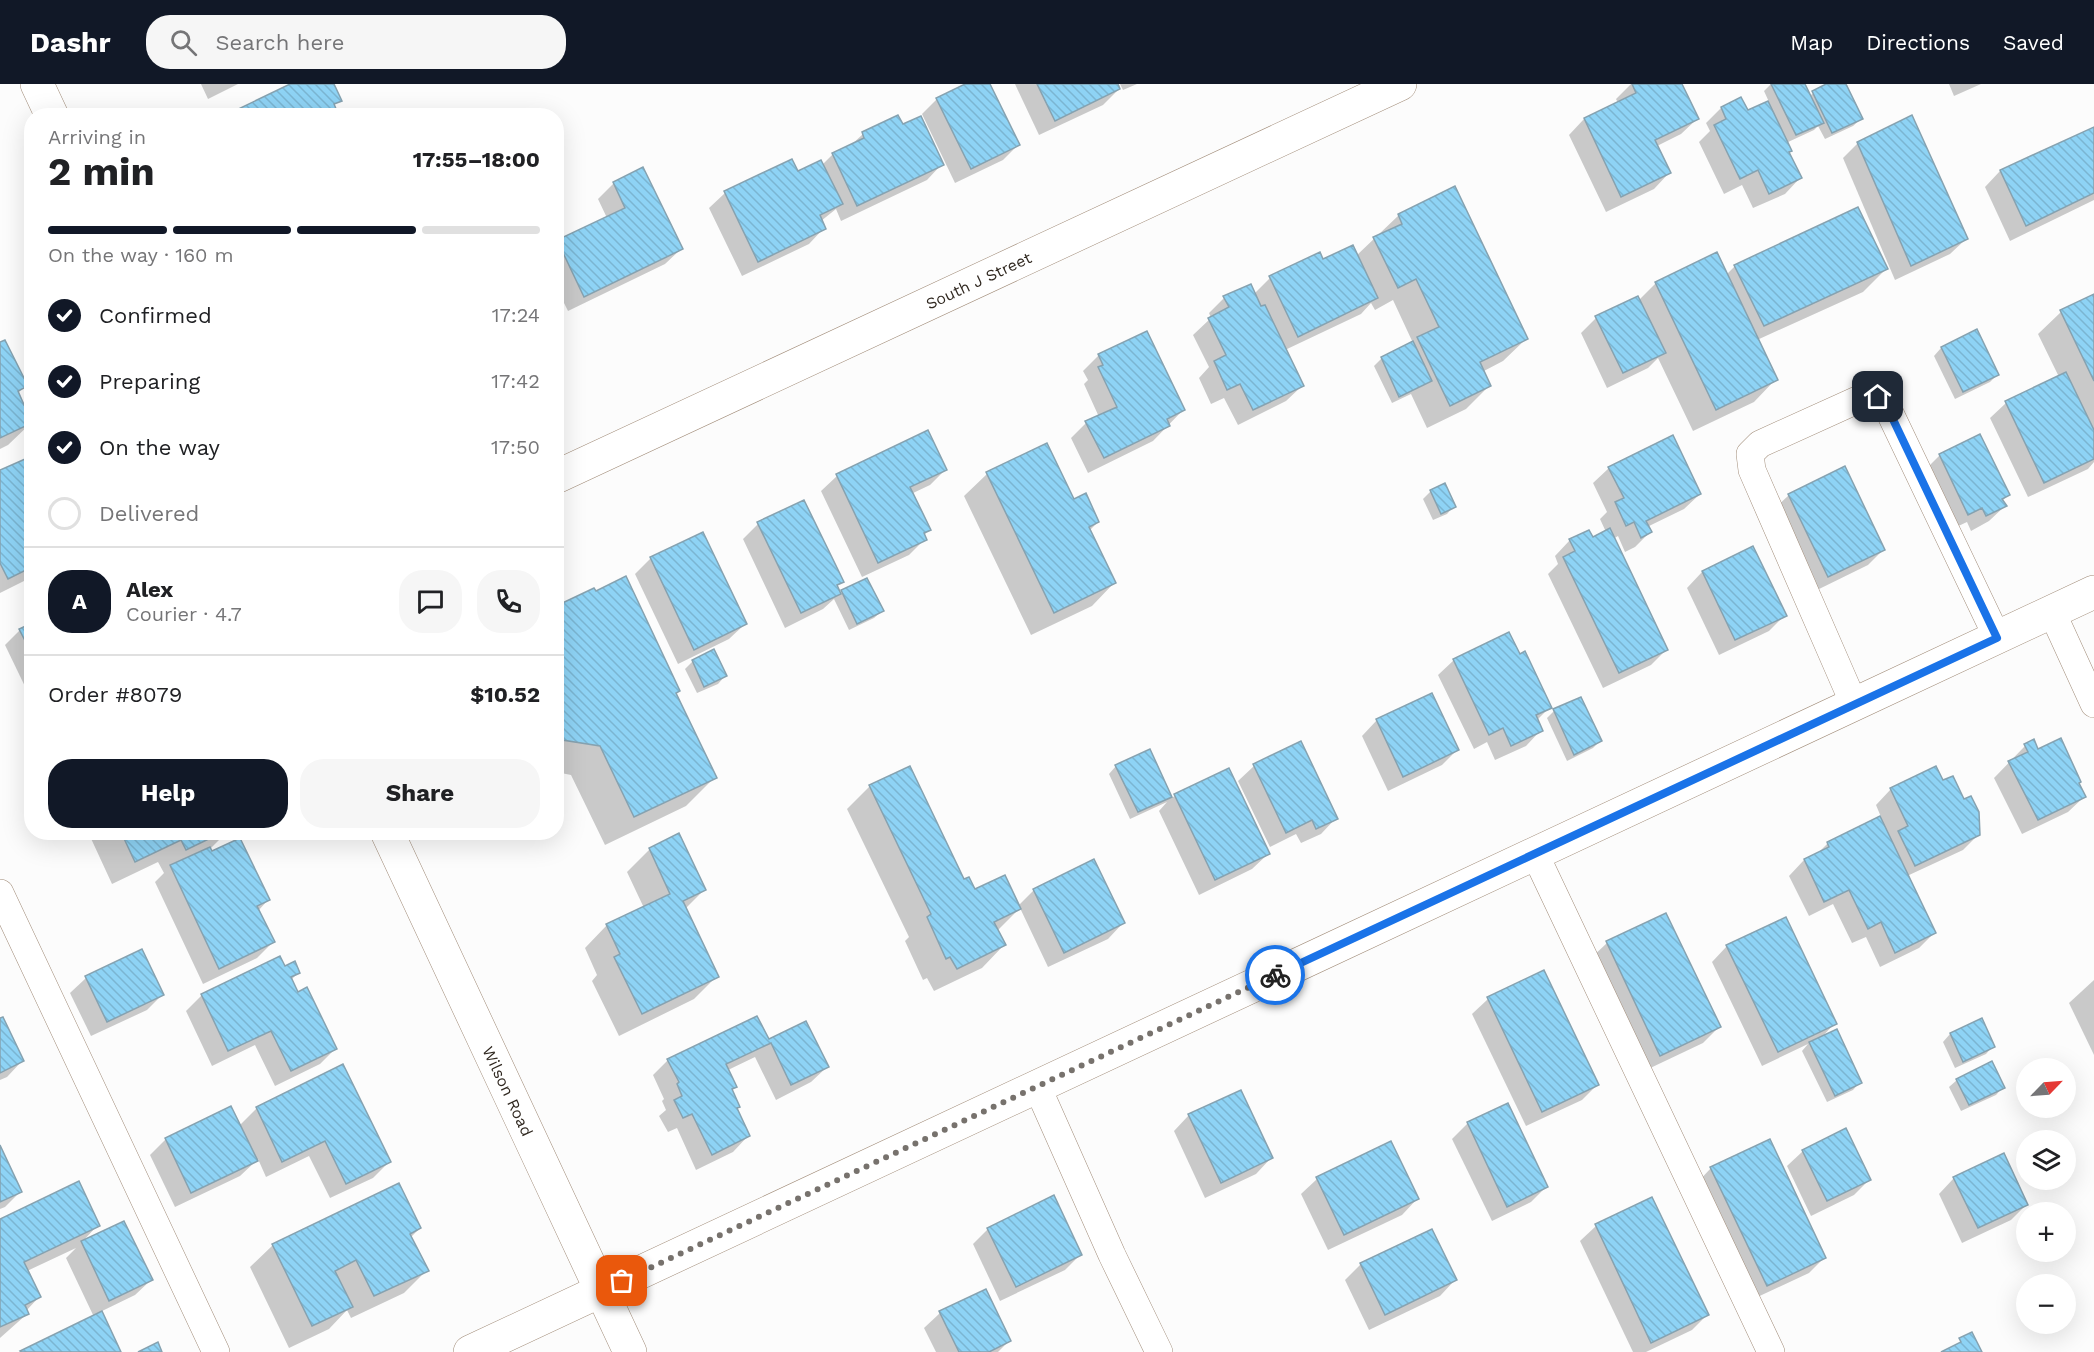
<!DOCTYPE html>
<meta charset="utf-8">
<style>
body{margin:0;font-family:"Work Sans",sans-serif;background:#f6f6f6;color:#202124;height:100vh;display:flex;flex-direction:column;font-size:22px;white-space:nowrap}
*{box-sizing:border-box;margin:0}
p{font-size:20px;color:#757577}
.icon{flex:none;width:33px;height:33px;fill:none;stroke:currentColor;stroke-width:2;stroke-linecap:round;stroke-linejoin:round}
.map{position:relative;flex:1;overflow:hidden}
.panel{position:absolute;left:24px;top:24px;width:540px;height:732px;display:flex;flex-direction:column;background:#fff;border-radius:24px;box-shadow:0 6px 24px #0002}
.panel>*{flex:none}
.needle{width:39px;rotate:65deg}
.fabs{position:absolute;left:2016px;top:974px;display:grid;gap:12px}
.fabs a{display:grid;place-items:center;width:60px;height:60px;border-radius:50%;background:#fff;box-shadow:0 6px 24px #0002;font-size:30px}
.pin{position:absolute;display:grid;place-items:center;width:51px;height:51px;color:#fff;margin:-26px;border-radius:12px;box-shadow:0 3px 9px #0006}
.courier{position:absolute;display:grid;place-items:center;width:60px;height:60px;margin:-30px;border:4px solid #1a73e8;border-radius:50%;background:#fff;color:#222;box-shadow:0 2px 8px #0007}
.summary em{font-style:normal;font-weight:700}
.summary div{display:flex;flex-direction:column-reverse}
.summary{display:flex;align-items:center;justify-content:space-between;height:102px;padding:0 24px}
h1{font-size:39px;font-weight:700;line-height:45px}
.bar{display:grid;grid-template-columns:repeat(4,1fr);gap:9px 6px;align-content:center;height:72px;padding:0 24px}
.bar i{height:8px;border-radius:4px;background:#e0e0e0}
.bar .selected{background:#111827}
.bar p{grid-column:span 4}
.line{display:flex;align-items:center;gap:15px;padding:0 24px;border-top:2px solid #e0e0e0}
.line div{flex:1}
.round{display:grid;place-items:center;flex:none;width:63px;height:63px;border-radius:24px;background:#f6f6f6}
ol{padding:0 24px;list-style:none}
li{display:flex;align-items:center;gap:18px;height:66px}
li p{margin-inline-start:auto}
li .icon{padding:6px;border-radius:50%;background:#111827;color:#fff;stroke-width:4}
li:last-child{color:#757577}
li i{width:33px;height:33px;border:3px solid #e0e0e0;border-radius:50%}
.cta{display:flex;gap:12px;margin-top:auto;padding:12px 24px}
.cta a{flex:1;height:69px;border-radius:24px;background:#111827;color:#fff;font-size:24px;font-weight:700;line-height:69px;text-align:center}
.cta a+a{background:#f6f6f6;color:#202124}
header{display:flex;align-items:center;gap:36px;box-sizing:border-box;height:84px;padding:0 30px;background:#111827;color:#fff}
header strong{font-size:28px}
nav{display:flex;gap:33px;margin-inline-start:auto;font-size:21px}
.search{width:420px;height:54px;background:#f6f6f6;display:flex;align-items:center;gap:15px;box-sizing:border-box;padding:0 21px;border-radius:24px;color:#757577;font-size:22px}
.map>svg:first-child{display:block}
.shadow{fill:#0003}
.building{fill:url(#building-back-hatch);stroke:#86a2b0;stroke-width:1.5}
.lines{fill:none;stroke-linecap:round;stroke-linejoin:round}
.service-casing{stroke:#a28d7a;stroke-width:28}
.minor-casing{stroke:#a28d7a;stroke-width:34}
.tertiary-casing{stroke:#a28d7a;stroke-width:34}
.service{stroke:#fff;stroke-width:27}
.minor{stroke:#fff;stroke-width:33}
.tertiary{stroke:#fff;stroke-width:33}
.done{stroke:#77726d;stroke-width:6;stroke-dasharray:0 10.8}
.route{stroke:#1a73e8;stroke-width:8}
.labels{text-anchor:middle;stroke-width:4.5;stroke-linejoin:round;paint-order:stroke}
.street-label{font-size:16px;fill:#302820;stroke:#fcfcfc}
</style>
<header>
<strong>Dashr</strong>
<div class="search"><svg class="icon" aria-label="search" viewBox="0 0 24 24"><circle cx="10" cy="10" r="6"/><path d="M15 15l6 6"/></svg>Search here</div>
<nav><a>Map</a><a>Directions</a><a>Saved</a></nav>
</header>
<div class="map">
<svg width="2094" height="1268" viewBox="0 0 2094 1268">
<defs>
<pattern id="building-back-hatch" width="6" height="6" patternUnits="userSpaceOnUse" patternTransform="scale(1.5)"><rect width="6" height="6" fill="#8ed3f5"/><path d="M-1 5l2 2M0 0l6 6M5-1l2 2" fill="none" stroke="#7bb5d2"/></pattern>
</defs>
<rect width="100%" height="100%" fill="#fcfcfc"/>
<!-- shadow -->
<g class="shadow">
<path d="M201 0H238L208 15Z"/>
<path d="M968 0H988L1018 61 1003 76 955 99 922 30 937 15Z"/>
<path d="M1015 0H1116L1119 5 1103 21 1039 51Z"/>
<path d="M1120 0H1137L1123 6Z"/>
<path d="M1631 0H1680L1697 35 1681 50 1657 62 1669 89 1654 105 1606 128 1569 51 1584 35 1618 19 1616 15Z"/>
<path d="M1771 0H1803L1809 12 1829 0H1844L1861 35 1853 42 1825 55 1818 42 1814 46 1786 59 1788 69 1800 94 1785 110 1753 124 1742 101 1724 110 1699 58 1710 47 1706 39 1721 24 1740 15 1747 28 1769 18 1764 7Z"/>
<path d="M1949 0H1981L1954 12Z"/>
<path d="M902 42 942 80 927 96 841 137 836 125 821 137 824 144 809 160 742 192 709 124 725 109 792 77 798 89 822 81 833 70 850 62 863 50Z"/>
<path d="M2094 44V116L2010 157 1985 103 2000 87Z"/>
<path d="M1858 59 1966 155 1950 170 1895 196 1843 74Z"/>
<path d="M614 99 681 165 665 180 568 227 556 203V159L607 134 598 115Z"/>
<path d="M1399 131 1526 255 1503 277 1482 288 1489 302 1466 325 1427 344 1411 310 1392 319 1374 282 1382 274 1413 259 1393 216 1375 226 1371 219 1361 230 1285 266 1302 302 1286 317 1238 341 1224 314 1211 320 1199 294 1209 283 1193 251 1211 234 1209 229 1224 214 1254 210 1270 194 1323 177 1356 172Z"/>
<path d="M1735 182 1886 185 1863 208 1757 256 1776 295 1754 318 1693 347 1658 274 1648 284 1607 304 1581 249 1596 234 1639 216 1656 199 1726 191Z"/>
<path d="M2094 212V378L2088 385 2028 413 1990 334 2006 319 2059 293 2038 250 2061 228Z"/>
<path d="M1977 247 1998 290 1990 298 1955 315 1934 272 1941 264Z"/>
<path d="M0 260 26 301 17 310 31 339 8 361 0 365Z"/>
<path d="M1099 271 1183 326 1153 357 1088 389 1071 354 1086 339 1099 333 1084 300 1088 296 1083 287Z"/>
<path d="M927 348 945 386 930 401 911 410 929 446 923 452 925 455 909 471 862 493 821 407 837 392Z"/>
<path d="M1940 371 2008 411 2002 417 2005 422 1989 437 1971 447 1967 438 1952 445 1924 387Z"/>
<path d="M32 373V506L26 496 0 509V388Z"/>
<path d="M1609 384 1700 410 1684 425 1647 443 1650 448 1635 463 1625 468 1618 452 1613 455 1667 565 1651 581 1603 604 1548 490 1558 480 1555 472 1570 456 1592 455 1606 448 1600 435 1607 428 1593 399Z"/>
<path d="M987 390 1073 417 1098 438 1089 447 1114 499 1092 522 1031 551 964 412Z"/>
<path d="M1444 401 1454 422 1447 430 1433 436 1423 415 1430 408Z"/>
<path d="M1789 411 1883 466 1868 481 1813 508 1773 426Z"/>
<path d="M758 440 842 497 836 503 839 510 867 496 882 527 874 534 849 546 834 515 823 525 785 544 743 455Z"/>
<path d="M1752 464 1785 531 1769 547 1719 571 1687 504 1702 488Z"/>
<path d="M651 474 745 540 729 555 678 580 635 490Z"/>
<path d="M556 523 678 607 675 611 715 693 686 722 605 761 571 691 556 688Z"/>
<path d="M32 541V617L5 561 20 546Z"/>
<path d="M1454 576 1550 623 1537 636 1541 646 1526 662 1495 676 1487 658 1474 665 1438 591Z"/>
<path d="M693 577 725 592 718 600 697 609 685 585Z"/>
<path d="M1554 627 1600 657 1593 664 1567 677 1547 634Z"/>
<path d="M1377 636 1457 666 1442 681 1388 707 1362 652Z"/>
<path d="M2033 657 2038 667 2077 699 2084 713 2068 728 2022 750 1994 694 2025 662Z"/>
<path d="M1300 659 1336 734 1321 750 1301 759 1296 750 1270 763 1238 697 1254 682Z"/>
<path d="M1149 667 1171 714 1228 686 1268 770 1252 785 1199 811 1159 727 1167 718 1130 735 1109 690 1116 682Z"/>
<path d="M870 702 974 807 1018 822 1034 806 1123 839 1108 855 1048 883 1020 824 997 847 1004 861 982 884 934 907 927 894 923 896 905 857 909 853 847 725Z"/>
<path d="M1891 705 1979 750 1963 766 1907 792 1934 849 1919 864 1880 883 1866 853 1852 859 1833 820 1809 832 1789 792 1804 776 1816 771 1828 759 1881 733 1876 721Z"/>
<path d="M88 748H227L210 765 268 816 258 827 273 858 257 874 203 900 155 798 164 789 158 778 112 800Z"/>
<path d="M650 765 704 806 685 825 717 892 694 915 619 952 592 897 597 891 585 864 607 841 644 824 627 788Z"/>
<path d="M1665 831 1719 943 1703 959 1644 987 1591 874 1607 859Z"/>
<path d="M1727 862 1835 939 1821 954 1860 998 1853 1006 1827 1018 1802 967 1808 960 1762 982 1712 878Z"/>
<path d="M279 874 284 884 299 888 291 896 297 910 335 965 320 980 275 1002 255 961 212 982 186 927 202 911Z"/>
<path d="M86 894 163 910 147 926 91 952 70 909Z"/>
<path d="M2094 896V971L2069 919Z"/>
<path d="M1488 915 1598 1000 1582 1016 1526 1042 1472 930Z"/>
<path d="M0 936 22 977 7 993 0 996Z"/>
<path d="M1981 936 1993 962 1986 970 1955 984 1943 958 1950 950Z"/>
<path d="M768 957 827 983 811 998 776 1016 755 973 728 986 735 1002 731 1007 736 1025 748 1052 733 1068 696 1086 677 1044 668 1048 659 1032 666 1026 662 1017 664 1015 653 991 668 976Z"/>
<path d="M1957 996 2003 1003 1996 1011 1961 1027 1949 1003Z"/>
<path d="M231 1024 239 1042 257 1024 389 1078 373 1094 330 1114 309 1072 266 1093 258 1075 240 1092 175 1123 150 1071 166 1055Z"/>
<path d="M1189 1031 1271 1074 1256 1090 1205 1114 1174 1047Z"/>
<path d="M1468 1039 1546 1103 1531 1118 1492 1137 1452 1055Z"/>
<path d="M1391 1059 1417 1115 1402 1131 1328 1166 1301 1110 1317 1095Z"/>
<path d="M0 1064 21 1107 5 1123 0 1125Z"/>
<path d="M1803 1067 1869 1096 1854 1111 1811 1132 1787 1082Z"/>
<path d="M1711 1084 1825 1173 1809 1189 1751 1216 1696 1100Z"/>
<path d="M1954 1094 2026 1121 2011 1136 1962 1159 1939 1110Z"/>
<path d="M1652 1115 1707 1231 1692 1246 1646 1268H1633L1580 1157 1596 1142Z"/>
<path d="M0 1137 98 1141 81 1159 123 1138 151 1196 135 1211 100 1228 120 1268H21L94 1233 66 1174 76 1164 27 1187 39 1213 26 1227 27 1230 0 1254Z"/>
<path d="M420 1144 411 1153 427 1186 404 1209 351 1234 347 1226 329 1245 289 1264 250 1183 273 1161Z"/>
<path d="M988 1145 1081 1170 1065 1186 1000 1217 973 1160Z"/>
<path d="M1361 1180 1455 1196 1440 1212 1369 1246 1345 1196Z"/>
<path d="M940 1229 1009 1257 998 1268H936L924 1244Z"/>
</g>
<!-- building -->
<g class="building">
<path d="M290 0H334L342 17 334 20 339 32H224Z"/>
<path d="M965 0H990L1020 61 971 85 936 14Z"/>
<path d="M1037 0H1118L1120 5 1055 37Z"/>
<path d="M1632 0H1682L1699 35 1655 56 1671 89 1621 113 1584 34 1636 9Z"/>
<path d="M1771 0H1805L1824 39 1796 51Z"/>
<path d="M1826 0H1846L1863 35 1832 49 1812 7Z"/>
<path d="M1741 13 1748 26 1768 17 1792 67 1789 68 1802 94 1769 110 1758 86 1740 95 1714 41 1726 35 1721 23Z"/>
<path d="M898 31 903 40 921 32 944 81 857 122 832 69 864 54 862 48Z"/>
<path d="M1912 31 1968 155 1911 182 1857 58Z"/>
<path d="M2094 43V109L2026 142 2000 86Z"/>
<path d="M792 75 798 87 821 76 843 120 820 131 826 145 758 178 724 107Z"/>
<path d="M643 83 683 165 584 213 557 156 625 124 613 98Z"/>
<path d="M1455 102 1528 255 1480 278 1491 302 1450 322 1417 253 1439 243 1416 195 1398 204 1373 153 1402 140 1398 130Z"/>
<path d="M1858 123 1888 185 1764 242 1734 181Z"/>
<path d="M1353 161 1378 214 1298 253 1269 192 1320 168 1323 175Z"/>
<path d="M1717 168 1778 296 1716 326 1655 198Z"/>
<path d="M1251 200 1261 222 1265 221 1304 302 1253 326 1240 300 1227 306 1214 277 1226 271 1208 234 1229 223 1223 212Z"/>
<path d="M2094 210V297L2060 226Z"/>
<path d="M1638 212 1666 269 1623 289 1595 232Z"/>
<path d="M1977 245 1999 291 1963 308 1941 263Z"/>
<path d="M1147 247 1185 326 1167 335 1170 342 1104 374 1085 337 1117 323 1098 283 1103 281 1098 270Z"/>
<path d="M5 256 28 302 18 307 32 339 0 354V258Z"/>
<path d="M1413 257 1432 297 1399 313 1381 273Z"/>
<path d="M2066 288 2094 346V375L2044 399 2005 317Z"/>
<path d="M928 346 947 386 910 403 931 446 924 449 927 456 878 479 836 390Z"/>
<path d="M1980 350 2010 411 2002 415 2007 422 1986 432 1982 424 1968 431 1939 370Z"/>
<path d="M1673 351 1701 410 1646 437 1652 448 1641 454 1634 438 1626 442 1615 418 1624 414 1608 383Z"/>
<path d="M1047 359 1074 415 1086 409 1099 438 1089 443 1116 499 1054 529 986 388Z"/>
<path d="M32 372V483L8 495 0 479V386Z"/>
<path d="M1845 382 1885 466 1828 493 1788 410Z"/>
<path d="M1445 399 1456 423 1441 430 1430 406Z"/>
<path d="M804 416 844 498 837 501 841 510 801 529 757 438Z"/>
<path d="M1610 444 1668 566 1619 589 1563 473 1575 467 1569 455 1589 446 1593 453Z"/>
<path d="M703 448 747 540 694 566 650 473Z"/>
<path d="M1753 462 1787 532 1735 556 1702 487Z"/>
<path d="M626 492 680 607 676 609 717 694 634 733 600 662 556 655V522L594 504 596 507Z"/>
<path d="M867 494 884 527 857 540 841 506Z"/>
<path d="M32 539V570L19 545Z"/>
<path d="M1509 548 1520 570 1525 567 1552 624 1536 631 1543 647 1511 662 1503 644 1489 651 1453 575Z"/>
<path d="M714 565 727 592 704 603 692 576Z"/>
<path d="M1432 609 1459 666 1403 693 1376 635Z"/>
<path d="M1581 613 1602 657 1574 671 1553 625Z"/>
<path d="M2061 654 2081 698 2079 699 2086 713 2038 736 2008 677 2028 668 2024 660 2034 655 2038 665Z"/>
<path d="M1301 657 1338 735 1316 745 1312 736 1286 749 1253 680Z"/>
<path d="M1150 665 1172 713 1138 728 1115 681Z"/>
<path d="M910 682 964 795 969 793 975 805 1005 791 1021 825 994 838 1006 861 957 885 950 873 946 875 927 833 931 830 869 701Z"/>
<path d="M1936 682 1943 696 1953 692 1964 715 1971 712 1979 728 1980 751 1915 782 1898 747 1908 742 1890 704Z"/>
<path d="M1229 684 1270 770 1215 796 1174 710Z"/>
<path d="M1880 732 1936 849 1895 869 1881 838 1868 845 1849 806 1824 818 1804 775 1829 763 1827 758Z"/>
<path d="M121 748H223L186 766 181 756 135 778Z"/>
<path d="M679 749 706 806 683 817 719 893 642 930 614 873 620 870 606 840 670 810 649 764Z"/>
<path d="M240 754 270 816 257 822 275 858 219 885 170 781 210 763 212 767Z"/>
<path d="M1094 775 1125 839 1064 869 1033 805Z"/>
<path d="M1666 829 1721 943 1660 972 1606 857Z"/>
<path d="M1786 833 1837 940 1778 968 1726 861Z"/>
<path d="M142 865 164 911 107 938 85 892Z"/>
<path d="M280 872 285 882 295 877 300 889 291 893 298 908 307 903 337 965 291 987 271 947 228 967 201 910Z"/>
<path d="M1544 886 1599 1001 1542 1028 1487 913Z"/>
<path d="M757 932 769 955 806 937 829 983 791 1001 771 959 726 980 737 1003 732 1005 740 1023 737 1024 750 1052 712 1071 692 1030 683 1034 674 1016 682 1012 677 1000 679 998 667 975Z"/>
<path d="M3 933 24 977 0 989V934Z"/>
<path d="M1982 934 1995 963 1963 978 1950 949Z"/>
<path d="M1837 945 1862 999 1835 1012 1809 958Z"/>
<path d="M1992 977 2005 1004 1969 1021 1956 995Z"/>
<path d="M343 980 391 1078 346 1100 325 1057 282 1078 256 1023Z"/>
<path d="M1241 1006 1273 1074 1221 1099 1188 1030Z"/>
<path d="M1508 1019 1548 1103 1507 1123 1467 1038Z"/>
<path d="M231 1022 258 1077 191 1109 165 1054Z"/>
<path d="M1846 1044 1871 1096 1827 1117 1802 1066Z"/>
<path d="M1770 1055 1826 1174 1767 1202 1710 1083Z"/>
<path d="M1391 1057 1419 1115 1344 1151 1316 1093Z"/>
<path d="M0 1061 22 1108 0 1118Z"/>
<path d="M2004 1069 2028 1121 1978 1144 1953 1093Z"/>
<path d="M79 1097 100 1142 24 1178 41 1213 25 1221 29 1230 0 1243V1135Z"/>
<path d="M399 1099 421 1144 410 1150 429 1187 374 1212 356 1176 335 1187 353 1223 312 1242 272 1160Z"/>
<path d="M1054 1111 1082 1171 1016 1203 987 1144Z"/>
<path d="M1652 1113 1709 1231 1651 1259 1595 1140Z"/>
<path d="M124 1137 153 1196 109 1217 81 1157Z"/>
<path d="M1432 1145 1457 1196 1385 1231 1360 1179Z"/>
<path d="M986 1205 1011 1257 989 1268H959L939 1227Z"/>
<path d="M102 1227 121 1268H21L20 1267Z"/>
<path d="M1972 1248 1982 1268H1941L1961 1258 1959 1254Z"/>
<path d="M158 1258 162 1268H138Z"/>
</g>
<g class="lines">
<defs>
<g id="service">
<path d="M2052 528 2094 620"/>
<path d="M1854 620 1752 386 1750 370 1760 360 1866 312 1878 313 1889 327 1997 553"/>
<path d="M1535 770 1771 1268"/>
<path d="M0 809 216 1268"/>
<path d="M1037 1002 1112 1171 1159 1268"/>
</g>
<g id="minor">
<path id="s1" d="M556 393 1400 0"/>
<path d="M470 1268 2094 508"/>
</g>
<g id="tertiary">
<path d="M37 0 52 32"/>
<path id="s2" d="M387 748 630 1268"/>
</g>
</defs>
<!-- service casing -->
<use href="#service" class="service-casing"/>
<!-- minor casing -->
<use href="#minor" class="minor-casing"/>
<!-- tertiary casing -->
<use href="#tertiary" class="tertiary-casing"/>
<!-- service -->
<use href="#service" class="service"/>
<!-- minor -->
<use href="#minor" class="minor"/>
<!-- tertiary -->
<use href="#tertiary" class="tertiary"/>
</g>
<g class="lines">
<!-- done -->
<path class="done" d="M622 1197 1275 891"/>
<!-- route -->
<path class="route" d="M1275 891 1997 554 1889 327 1878 313"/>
</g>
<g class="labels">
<!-- street labels -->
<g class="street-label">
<text dy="6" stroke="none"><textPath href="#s1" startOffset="466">South J Street</textPath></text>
<text dy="6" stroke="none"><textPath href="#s2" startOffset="286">Wilson Road</textPath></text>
</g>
</g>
</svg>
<div class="fabs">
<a><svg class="needle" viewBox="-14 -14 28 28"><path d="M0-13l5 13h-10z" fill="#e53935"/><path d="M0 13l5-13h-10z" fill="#757577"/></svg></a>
<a><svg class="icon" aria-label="layers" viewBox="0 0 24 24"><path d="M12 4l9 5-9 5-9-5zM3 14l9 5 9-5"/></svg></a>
<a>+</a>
<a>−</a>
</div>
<div class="pin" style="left:622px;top:1197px;background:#ea580c"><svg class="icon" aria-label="bag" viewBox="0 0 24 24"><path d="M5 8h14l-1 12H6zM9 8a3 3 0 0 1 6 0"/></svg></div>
<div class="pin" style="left:1878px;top:313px;background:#1f2937"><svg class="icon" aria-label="home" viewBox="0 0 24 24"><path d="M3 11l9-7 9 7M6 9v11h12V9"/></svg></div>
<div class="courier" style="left:1275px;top:891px"><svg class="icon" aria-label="bike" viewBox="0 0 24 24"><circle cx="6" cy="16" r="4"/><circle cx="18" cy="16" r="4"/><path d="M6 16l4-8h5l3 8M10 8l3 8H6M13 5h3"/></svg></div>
<section class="panel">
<div class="summary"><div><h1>2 min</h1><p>Arriving in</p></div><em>17:55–18:00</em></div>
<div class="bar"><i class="selected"></i><i class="selected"></i><i class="selected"></i><i></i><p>On the way · 160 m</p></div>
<ol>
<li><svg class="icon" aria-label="check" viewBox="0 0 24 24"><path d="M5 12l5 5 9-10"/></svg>Confirmed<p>17:24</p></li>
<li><svg class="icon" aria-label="check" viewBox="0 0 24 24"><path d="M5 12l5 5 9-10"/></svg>Preparing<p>17:42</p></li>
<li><svg class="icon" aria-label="check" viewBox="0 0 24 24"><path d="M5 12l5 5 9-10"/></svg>On the way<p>17:50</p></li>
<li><i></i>Delivered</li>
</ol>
<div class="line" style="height:108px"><b class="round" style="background:#111827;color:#fff">A</b><div><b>Alex</b><p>Courier · 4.7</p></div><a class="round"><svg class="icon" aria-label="chat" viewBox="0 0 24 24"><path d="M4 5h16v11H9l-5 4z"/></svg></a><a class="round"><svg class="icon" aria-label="phone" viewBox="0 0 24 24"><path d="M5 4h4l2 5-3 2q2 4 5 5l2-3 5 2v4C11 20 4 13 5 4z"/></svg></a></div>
<div class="line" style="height:78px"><div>Order #8079</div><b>$10.52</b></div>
<div class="cta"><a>Help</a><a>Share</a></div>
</section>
</div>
